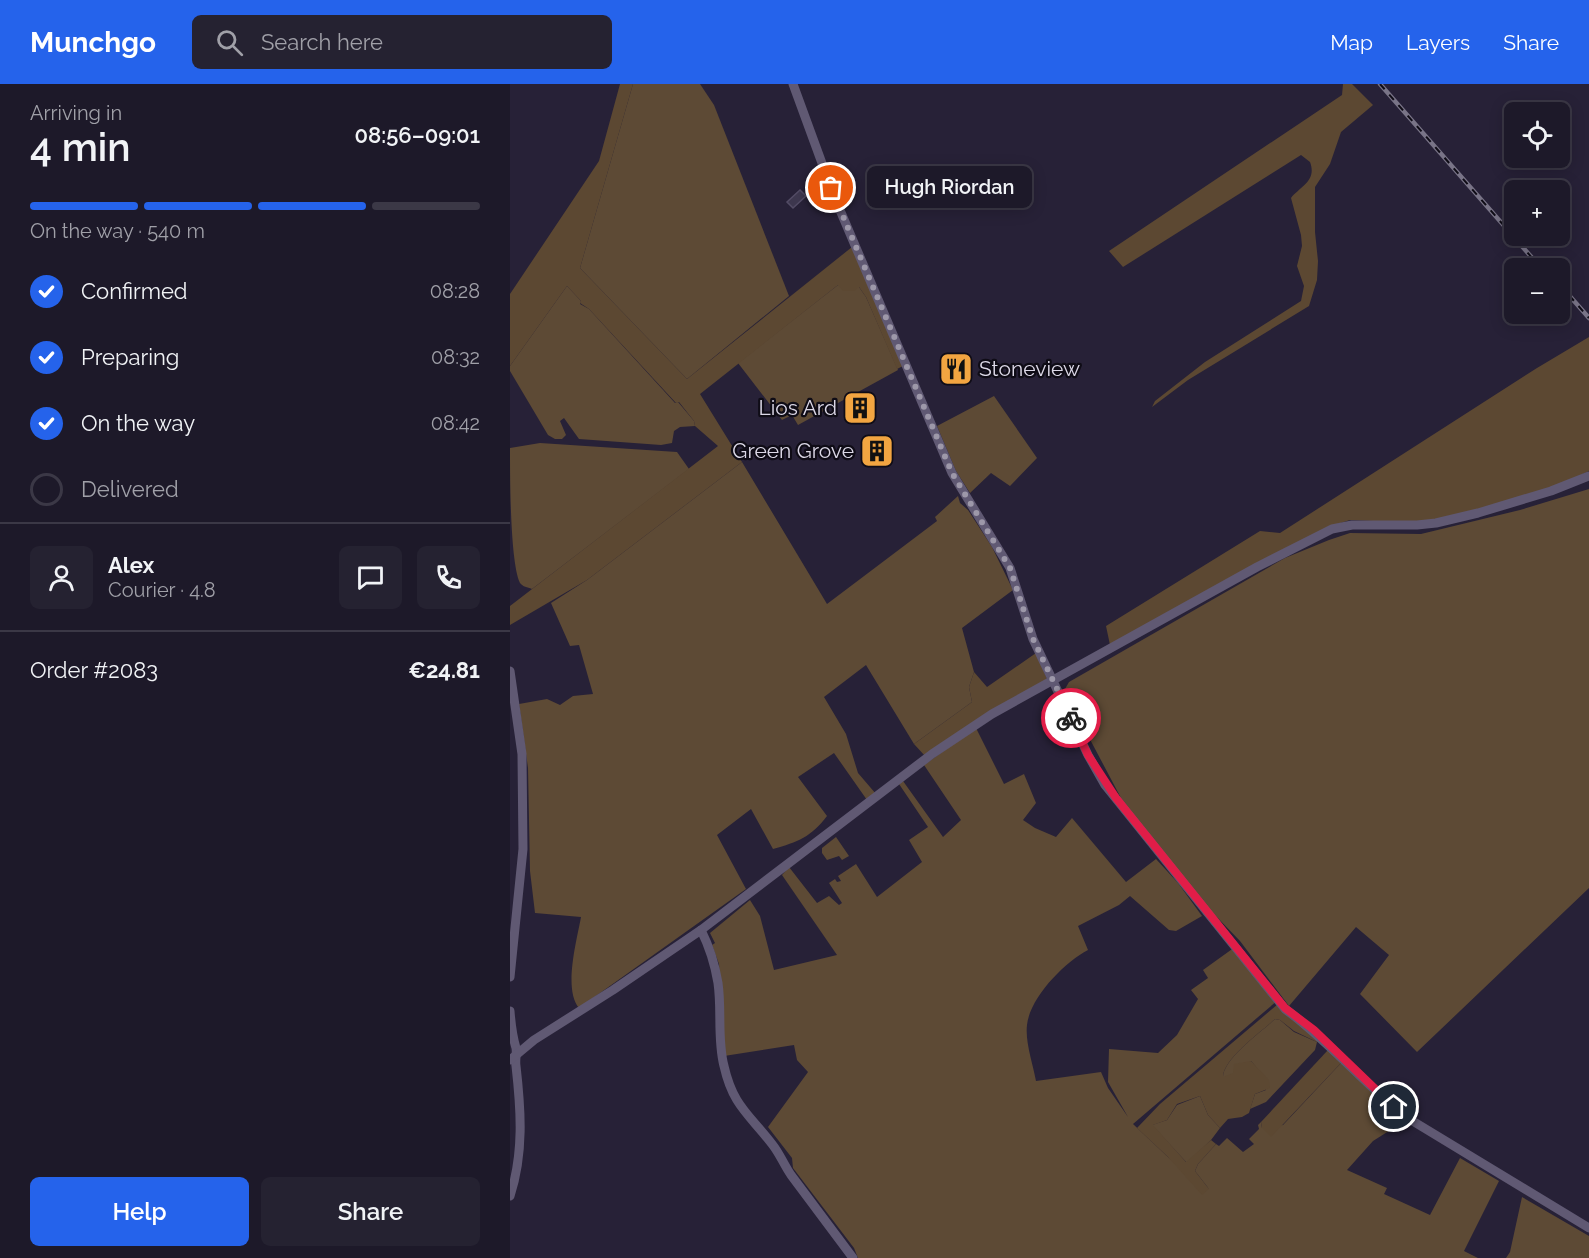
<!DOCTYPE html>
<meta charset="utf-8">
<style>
body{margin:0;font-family:Raleway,sans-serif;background:#252231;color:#f1f3f6;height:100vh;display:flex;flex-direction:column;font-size:22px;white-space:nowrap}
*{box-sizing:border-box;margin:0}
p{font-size:20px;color:#a0a0a8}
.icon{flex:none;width:33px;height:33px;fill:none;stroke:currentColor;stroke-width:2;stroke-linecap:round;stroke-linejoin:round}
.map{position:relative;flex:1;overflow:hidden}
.side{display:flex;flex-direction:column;background:#1d1929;width:510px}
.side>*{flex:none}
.buttons{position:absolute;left:994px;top:18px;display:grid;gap:12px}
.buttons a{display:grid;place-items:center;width:66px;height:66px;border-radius:9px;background:#1d1929;box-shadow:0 3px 15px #0003,0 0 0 2px #3b3846;font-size:30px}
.pin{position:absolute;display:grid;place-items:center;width:51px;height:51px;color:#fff;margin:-26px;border:3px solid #fff;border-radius:50%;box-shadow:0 2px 6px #0007}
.courier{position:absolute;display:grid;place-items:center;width:60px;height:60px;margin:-30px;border:4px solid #e11d48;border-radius:50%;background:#fff;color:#222;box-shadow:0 2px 8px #0007}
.bubble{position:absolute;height:42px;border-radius:9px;background:#1d1929;box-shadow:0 3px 15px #0003,0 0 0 2px #3b3846;font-size:20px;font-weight:600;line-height:42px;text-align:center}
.head em{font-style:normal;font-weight:600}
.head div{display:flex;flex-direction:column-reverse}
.head{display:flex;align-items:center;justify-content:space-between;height:102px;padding:0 30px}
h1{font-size:39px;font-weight:600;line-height:45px}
.bar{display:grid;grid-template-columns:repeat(4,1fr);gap:9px 6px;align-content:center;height:72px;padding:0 30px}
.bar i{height:8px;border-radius:4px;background:#3b3846}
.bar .active{background:#2563eb}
.bar p{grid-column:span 4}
.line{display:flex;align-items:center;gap:15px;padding:0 30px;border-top:2px solid #3b3846}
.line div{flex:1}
.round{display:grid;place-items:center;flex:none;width:63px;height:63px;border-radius:9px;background:#252231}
ol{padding:0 30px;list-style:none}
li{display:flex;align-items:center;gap:18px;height:66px}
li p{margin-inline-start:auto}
li .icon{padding:6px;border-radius:50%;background:#2563eb;color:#fff;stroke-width:4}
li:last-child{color:#a0a0a8}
li i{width:33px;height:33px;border:3px solid #3b3846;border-radius:50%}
.cta{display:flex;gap:12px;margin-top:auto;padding:12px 30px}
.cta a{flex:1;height:69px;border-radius:9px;background:#2563eb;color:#fff;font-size:24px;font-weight:600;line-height:69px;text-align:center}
.cta a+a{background:#252231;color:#f1f3f6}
header{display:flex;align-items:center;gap:36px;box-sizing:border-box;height:84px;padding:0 30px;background:#2563eb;color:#fff}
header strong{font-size:28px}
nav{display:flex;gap:33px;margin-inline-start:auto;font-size:21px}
.search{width:420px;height:54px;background:#252231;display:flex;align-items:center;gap:15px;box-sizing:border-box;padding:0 21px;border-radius:9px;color:#a0a0a8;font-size:22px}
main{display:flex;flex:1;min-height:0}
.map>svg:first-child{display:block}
.green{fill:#5d4a35}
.forest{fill:#5c4832}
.building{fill:#3d374e;stroke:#534c65;stroke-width:1.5}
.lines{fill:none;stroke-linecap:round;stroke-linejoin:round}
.minor{stroke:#605973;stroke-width:9}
.rail-casing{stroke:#797487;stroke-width:4.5}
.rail{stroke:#0f0c16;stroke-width:2;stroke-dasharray:7;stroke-linecap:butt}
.done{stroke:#9d98a9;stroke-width:6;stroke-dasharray:0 10.8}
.route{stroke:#e11d48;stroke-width:8}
.labels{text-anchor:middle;stroke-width:4.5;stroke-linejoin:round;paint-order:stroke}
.poi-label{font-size:21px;fill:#dcd8e7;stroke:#0f0c16;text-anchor:end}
</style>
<header>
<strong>Munchgo</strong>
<div class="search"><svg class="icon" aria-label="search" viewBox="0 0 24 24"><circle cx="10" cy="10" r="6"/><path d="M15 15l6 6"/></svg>Search here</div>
<nav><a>Map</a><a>Layers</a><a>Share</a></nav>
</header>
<main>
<section class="side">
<div class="head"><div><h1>4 min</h1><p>Arriving in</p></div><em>08:56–09:01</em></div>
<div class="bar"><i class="active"></i><i class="active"></i><i class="active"></i><i></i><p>On the way · 540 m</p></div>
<ol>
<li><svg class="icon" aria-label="check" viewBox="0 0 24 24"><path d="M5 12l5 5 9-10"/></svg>Confirmed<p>08:28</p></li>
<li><svg class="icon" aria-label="check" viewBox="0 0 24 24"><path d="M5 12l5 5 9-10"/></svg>Preparing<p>08:32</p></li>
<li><svg class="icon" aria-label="check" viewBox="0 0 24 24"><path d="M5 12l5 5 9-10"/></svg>On the way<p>08:42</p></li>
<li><i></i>Delivered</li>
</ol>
<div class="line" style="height:108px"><a class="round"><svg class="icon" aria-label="person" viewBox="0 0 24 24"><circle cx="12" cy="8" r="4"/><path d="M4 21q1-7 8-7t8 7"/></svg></a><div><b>Alex</b><p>Courier · 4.8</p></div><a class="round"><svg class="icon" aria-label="chat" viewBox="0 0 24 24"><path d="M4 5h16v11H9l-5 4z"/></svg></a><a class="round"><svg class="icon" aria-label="phone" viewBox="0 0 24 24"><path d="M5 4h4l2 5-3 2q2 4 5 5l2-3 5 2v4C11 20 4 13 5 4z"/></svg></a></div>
<div class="line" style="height:78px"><div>Order #2083</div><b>€24.81</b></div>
<div class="cta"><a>Help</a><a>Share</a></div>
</section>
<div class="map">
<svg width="1079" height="1174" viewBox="0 0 1079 1174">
<rect width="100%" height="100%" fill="#272137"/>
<!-- green -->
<g class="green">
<path d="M123 0H190L204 21 279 212 177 295 70 184Z"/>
<path d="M328 201 349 203 356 213 388 286 288 341 282 331 272 336 228 279Z"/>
<path d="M57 202 71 217 70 220 79 225 165 319 168 318 184 337 185 342 170 343 164 347 162 359 151 361 69 355 54 334 50 337 56 351 52 355H45L38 351 0 287V282Z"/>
<path d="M484 312 527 374 500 402 481 389 460 409 446 387 427 342Z"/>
<path d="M30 359 167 368 179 385 22 505C17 503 13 503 10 499 0 478 0 392 0 364Z"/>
<path d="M232 378 317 520 427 437 425 433 448 412 450 419 458 426 482 463 503 506 452 544 464 588 459 603 462 618 404 660 356 581 314 613 336 650 348 689 366 710 357 716 324 669 288 693 317 732C301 753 288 758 263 765L241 725 207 751 236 805 69 924C53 905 67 856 71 833L25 829 20 787 18 684 9 620 37 615 50 621 63 612 83 610 69 561 60 562 41 519 77 496Z"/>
<path d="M1079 405V804L907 968 850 910 879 871 846 843 779 922 730 857 701 827 611 714 556 610 555 605 559 598 775 474 819 456 840 449 911 450 1010 426Z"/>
<path d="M466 644 494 700 514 690 526 719 513 736 525 744 546 753 562 734 616 798 646 775 668 799 692 832 666 847 659 846 620 812 609 821 568 842 578 866C555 878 520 913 517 941 515 958 523 980 526 997L591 988 598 1004 618 1033 598 998 599 965 648 969 667 951 688 915 681 906 698 894 693 886 725 863 768 916 623 1040 658 1073 699 1105 685 1087 688 1080 706 1060 709 1062 717 1054 733 1068 744 1060 739 1055 749 1045 748 1041 751 1038 752 1044 773 1041 831 979 891 1033 890 1040 863 1057 837 1086 877 1104 874 1110 920 1131 950 1074 989 1097 954 1167 968 1174H348L344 1164 283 1084 282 1074 258 1043 298 988 287 976 284 961 214 972 209 880 202 861 205 859 200 849 240 816 250 832 264 886 327 871 272 791 279 783 307 819 319 812 329 821 332 819 319 799 325 795 327 798 331 797 328 792 346 780 367 813 412 778 399 756 418 743 389 700 393 697 433 753 451 736 414 681Z"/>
<path d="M326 753 339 772 332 776 329 772 317 776 312 769V764Z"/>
<path d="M765 935 770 936 784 948 807 958 805 966 756 1018 740 1025 745 1010 756 1006 752 990 741 977 717 994 713 993C713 975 751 948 765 935Z"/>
<path d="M690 1012 698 1031 710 1044 701 1056 677 1079 642 1041 657 1036 667 1021Z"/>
<path d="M1012 1113 1079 1152V1174H996L1000 1168Z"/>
</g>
<!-- forest -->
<g class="forest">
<path d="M110 0H123L70 184 177 295 342 163 393 282 387 285 356 213 349 203 344 207H333L328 201 190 310 232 378 77 496 0 541V522L208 362 185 342 184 337 169 318 166 319 79 225 70 219 71 217 57 202 0 282V210L89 77Z"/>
<path d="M833 0H842L863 21 831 48 820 80 805 103V148L808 177 807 196 799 222 678 296 642 323 645 317 695 278 791 217 794 202 787 182 792 162 791 151 781 114C791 102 807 97 800 78L791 71 613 183 599 167 832 11Z"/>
<path d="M1079 253V387L1052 400 950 431 909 439 840 436 818 443 600 561 596 542 750 447 770 449 1027 284Z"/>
<path d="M526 569 537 595 415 672 404 660 462 618 459 603 464 588 477 603Z"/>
<path d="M768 920 809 955 807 958 784 947 770 936 765 935C751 948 713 975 713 993L723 989 724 980 741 977 759 996 760 1004 745 1010 739 1029 732 1033 718 1035 710 1044 698 1031 690 1012 667 1020 657 1036 643 1041 676 1078 701 1056 706 1060 688 1080 685 1087 699 1105 692 1111 658 1073 627 1044 650 1020Z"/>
<path d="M818 966 831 979 761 1053 752 1044 751 1038Z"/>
</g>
<!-- building -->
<path class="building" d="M290 106 296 112 283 124 277 118Z"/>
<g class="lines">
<!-- minor -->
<g class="minor">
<path d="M283 0 324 112 442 389 500 484 523 555 578 671 595 701 775 925C819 957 853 999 896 1033L1079 1144"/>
<path d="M0 587 12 670 13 765 0 893"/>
<path d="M191 846C199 862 205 881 208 899 212 927 207 955 214 982 223 1022 239 1030 262 1060 270 1070 274 1081 281 1091L343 1174"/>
<path d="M0 927C1 940 2 951 6 964 7 969 5 976 6 982 11 1026 14 1069 0 1112"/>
<path d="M0 976 24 956 103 906 191 846 422 670 482 630 747 483 822 445 842 441H907L926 439 968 429 1041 407 1079 392"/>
</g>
<defs>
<g id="rail">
<path d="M870 0 1031 184"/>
<path d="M1050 201 1079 234"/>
</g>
</defs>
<!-- rail casing -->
<use href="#rail" class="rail-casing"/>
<!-- rail -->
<use href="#rail" class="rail"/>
</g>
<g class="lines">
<!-- done -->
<path class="done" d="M321 104 442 389 500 484 523 555 561 634"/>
<!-- route -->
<path class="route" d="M561 634 578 671 606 714 775 924 804 946 884 1023"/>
</g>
<!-- icons -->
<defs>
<symbol id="restaurant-square" viewBox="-11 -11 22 22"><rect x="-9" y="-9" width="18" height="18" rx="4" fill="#f2a541" stroke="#0f0c16"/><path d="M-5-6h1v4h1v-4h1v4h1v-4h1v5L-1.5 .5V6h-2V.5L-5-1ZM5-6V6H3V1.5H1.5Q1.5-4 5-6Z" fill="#111"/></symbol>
<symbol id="building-square" viewBox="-11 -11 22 22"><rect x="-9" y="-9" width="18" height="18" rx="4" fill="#f2a541" stroke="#0f0c16"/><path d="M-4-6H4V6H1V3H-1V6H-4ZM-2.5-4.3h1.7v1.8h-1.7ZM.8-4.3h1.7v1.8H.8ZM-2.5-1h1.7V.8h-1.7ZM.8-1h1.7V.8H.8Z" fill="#111"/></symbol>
</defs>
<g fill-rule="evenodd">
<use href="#restaurant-square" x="427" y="266" width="38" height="38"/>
<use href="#building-square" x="331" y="305" width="38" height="38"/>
<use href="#building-square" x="348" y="348" width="38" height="38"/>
</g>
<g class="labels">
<!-- poi labels -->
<g class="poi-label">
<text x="469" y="292" text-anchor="start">Stoneview</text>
<text x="327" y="331">Lios Ard</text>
<text x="344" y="374">Green Grove</text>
</g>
</g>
</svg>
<div class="buttons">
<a><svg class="icon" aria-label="locate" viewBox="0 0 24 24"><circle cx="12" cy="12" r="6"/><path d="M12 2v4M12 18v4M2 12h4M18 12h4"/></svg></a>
<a>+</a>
<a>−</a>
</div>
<div class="pin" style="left:321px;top:104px;background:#ea580c"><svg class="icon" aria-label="bag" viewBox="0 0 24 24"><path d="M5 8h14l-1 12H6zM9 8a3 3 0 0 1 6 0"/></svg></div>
<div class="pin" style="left:884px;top:1023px;background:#1f2937"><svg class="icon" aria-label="home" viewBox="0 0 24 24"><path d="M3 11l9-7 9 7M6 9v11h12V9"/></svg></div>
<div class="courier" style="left:561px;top:634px"><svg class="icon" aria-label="bike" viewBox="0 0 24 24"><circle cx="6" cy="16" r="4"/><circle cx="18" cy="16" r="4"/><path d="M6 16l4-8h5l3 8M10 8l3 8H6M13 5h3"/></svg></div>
<div class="bubble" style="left:357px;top:82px;width:165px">Hugh Riordan</div>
</div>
</main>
